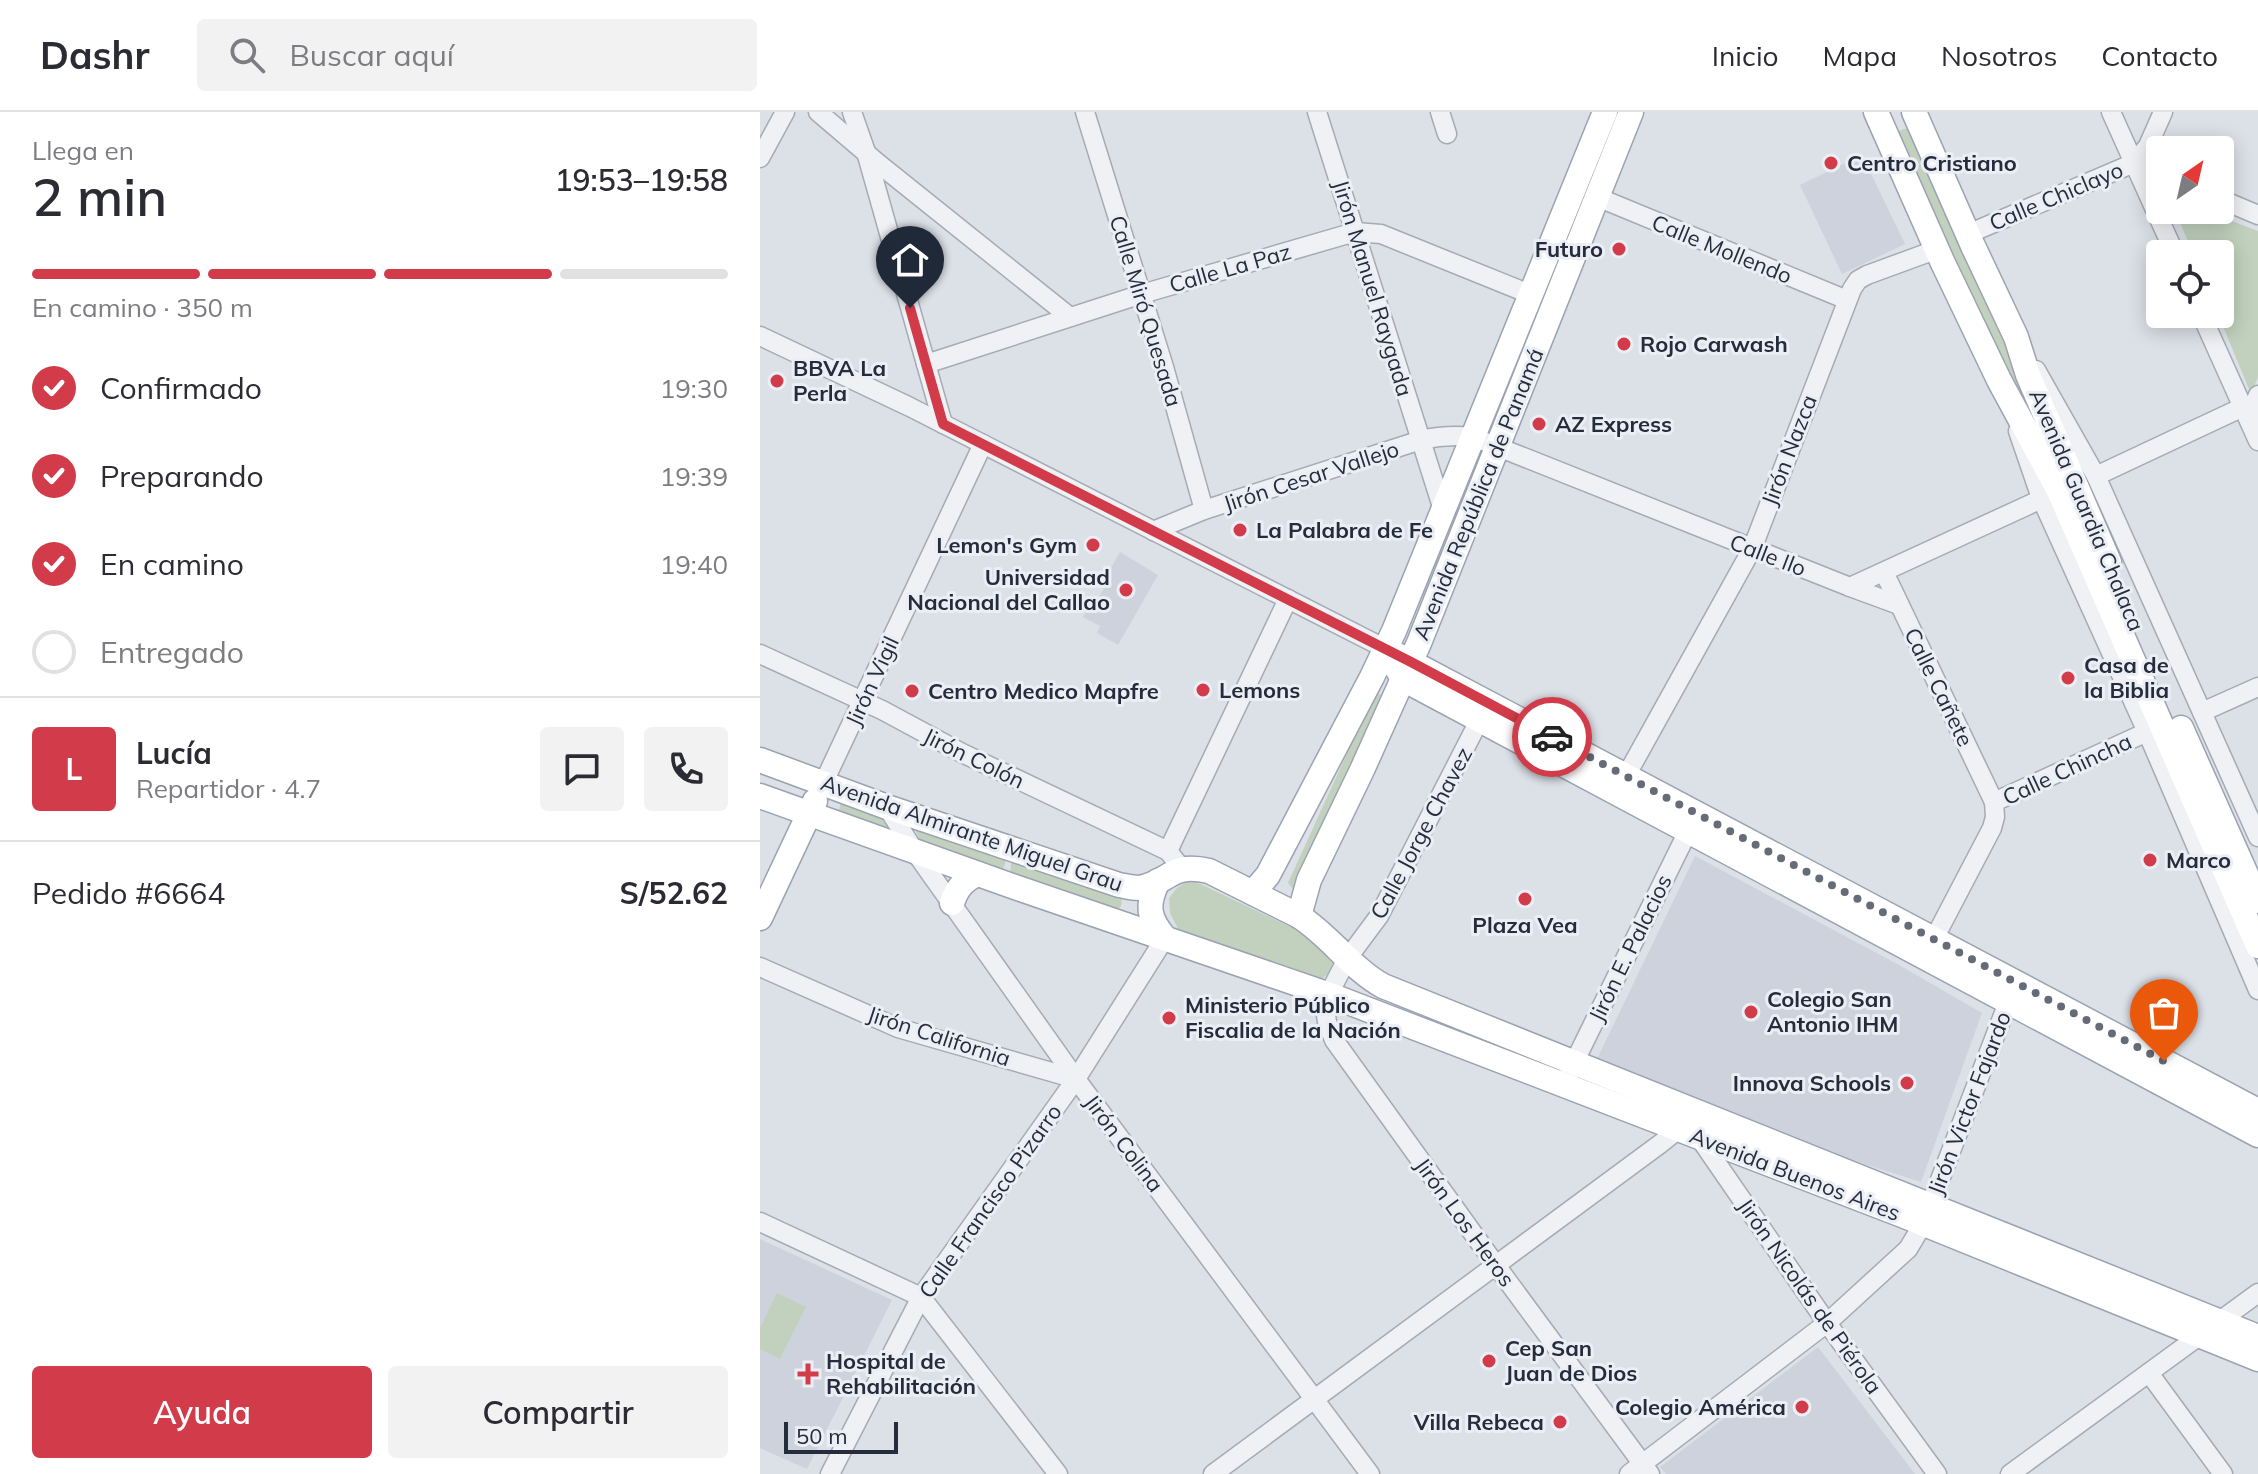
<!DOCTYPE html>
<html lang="es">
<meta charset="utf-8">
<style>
body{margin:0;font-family:Mulish,sans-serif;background:#f2f2f3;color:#2b2b33;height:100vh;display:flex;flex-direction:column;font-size:30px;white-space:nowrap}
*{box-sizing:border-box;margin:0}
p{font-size:26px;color:#7c7c81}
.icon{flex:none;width:44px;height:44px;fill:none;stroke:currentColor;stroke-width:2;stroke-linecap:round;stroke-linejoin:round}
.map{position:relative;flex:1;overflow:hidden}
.panel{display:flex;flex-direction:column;background:#fff;width:760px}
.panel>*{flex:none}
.needle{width:52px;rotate:34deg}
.fabs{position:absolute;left:1386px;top:24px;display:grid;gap:16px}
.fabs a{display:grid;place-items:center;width:88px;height:88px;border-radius:8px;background:#fff;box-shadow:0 4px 20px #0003;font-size:40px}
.scale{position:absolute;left:24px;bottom:20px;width:114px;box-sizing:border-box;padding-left:8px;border:4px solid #252d3d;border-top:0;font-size:22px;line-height:28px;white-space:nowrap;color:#252d3d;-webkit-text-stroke:6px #ebeff5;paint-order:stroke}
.pin{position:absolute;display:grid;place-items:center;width:68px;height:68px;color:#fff;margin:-82px -34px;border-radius:50% 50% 50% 0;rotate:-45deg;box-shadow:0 0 8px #0007}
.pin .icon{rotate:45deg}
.courier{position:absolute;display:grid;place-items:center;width:80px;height:80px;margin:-40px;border:6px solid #d23b49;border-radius:50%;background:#fff;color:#222;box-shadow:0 2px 10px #0007}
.overview em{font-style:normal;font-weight:600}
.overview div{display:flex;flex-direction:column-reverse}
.overview{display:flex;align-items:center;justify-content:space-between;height:136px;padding:0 32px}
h1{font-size:52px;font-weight:600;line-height:60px}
.bar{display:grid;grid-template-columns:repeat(4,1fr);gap:12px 8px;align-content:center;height:96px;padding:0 32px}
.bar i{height:10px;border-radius:6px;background:#e1e1e2}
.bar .on{background:#d23b49}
.bar p{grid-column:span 4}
.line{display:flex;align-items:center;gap:20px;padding:0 32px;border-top:2px solid #e1e1e2}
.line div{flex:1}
.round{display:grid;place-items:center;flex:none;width:84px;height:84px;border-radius:8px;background:#f2f2f3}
ol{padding:0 32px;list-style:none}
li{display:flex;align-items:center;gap:24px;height:88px}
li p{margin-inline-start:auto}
li .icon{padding:8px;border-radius:50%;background:#d23b49;color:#fff;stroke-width:4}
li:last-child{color:#7c7c81}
li i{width:44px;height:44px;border:4px solid #e1e1e2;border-radius:50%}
.action{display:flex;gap:16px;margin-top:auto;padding:16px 32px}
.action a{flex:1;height:92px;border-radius:8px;background:#d23b49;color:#fff;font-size:32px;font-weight:600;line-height:92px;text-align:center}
.action a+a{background:#f2f2f3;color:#2b2b33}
header{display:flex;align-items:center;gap:48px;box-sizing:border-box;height:112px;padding:0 40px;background:#fff;border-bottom:2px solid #e1e1e2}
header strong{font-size:38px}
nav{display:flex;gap:44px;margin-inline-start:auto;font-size:28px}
.search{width:560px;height:72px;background:#f2f2f3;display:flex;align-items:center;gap:20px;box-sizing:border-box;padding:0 28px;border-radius:8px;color:#7c7c81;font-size:30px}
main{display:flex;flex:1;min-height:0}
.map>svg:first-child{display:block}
.built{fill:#ced2dc}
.green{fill:#c1d1bd}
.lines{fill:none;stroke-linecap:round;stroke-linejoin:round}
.minor-casing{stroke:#a5aab4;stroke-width:21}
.major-casing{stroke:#9ba3b3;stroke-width:27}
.minor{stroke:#eff1f5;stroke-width:18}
.major{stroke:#fff;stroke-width:24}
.done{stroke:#656c78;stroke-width:8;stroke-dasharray:0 14.4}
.route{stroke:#d23b49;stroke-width:10}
.poi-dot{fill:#d23b49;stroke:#ebeff5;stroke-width:3}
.labels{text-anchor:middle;stroke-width:6;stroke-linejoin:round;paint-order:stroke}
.poi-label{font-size:22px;font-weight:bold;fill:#252d3d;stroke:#ebeff5;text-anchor:start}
.street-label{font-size:22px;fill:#252d3d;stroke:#ebeff5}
</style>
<header>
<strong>Dashr</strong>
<div class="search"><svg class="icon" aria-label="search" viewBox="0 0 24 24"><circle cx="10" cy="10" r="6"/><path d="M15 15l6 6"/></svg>Buscar aquí</div>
<nav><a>Inicio</a><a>Mapa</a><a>Nosotros</a><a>Contacto</a></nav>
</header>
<main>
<section class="panel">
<div class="overview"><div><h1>2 min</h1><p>Llega en</p></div><em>19:53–19:58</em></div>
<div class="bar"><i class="on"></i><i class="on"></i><i class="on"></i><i></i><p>En camino · 350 m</p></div>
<ol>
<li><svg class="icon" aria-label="check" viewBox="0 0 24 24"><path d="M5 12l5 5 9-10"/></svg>Confirmado<p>19:30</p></li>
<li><svg class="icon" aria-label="check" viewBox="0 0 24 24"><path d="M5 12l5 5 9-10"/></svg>Preparando<p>19:39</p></li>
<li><svg class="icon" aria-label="check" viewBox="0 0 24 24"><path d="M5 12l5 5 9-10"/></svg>En camino<p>19:40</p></li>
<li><i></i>Entregado</li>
</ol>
<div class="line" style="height:144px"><b class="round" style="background:#d23b49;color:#fff">L</b><div><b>Lucía</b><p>Repartidor · 4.7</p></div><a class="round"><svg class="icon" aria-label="chat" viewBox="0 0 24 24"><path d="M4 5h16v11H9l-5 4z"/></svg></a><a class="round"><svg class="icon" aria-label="phone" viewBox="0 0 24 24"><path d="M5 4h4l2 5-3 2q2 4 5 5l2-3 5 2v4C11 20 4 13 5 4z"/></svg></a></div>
<div class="line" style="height:104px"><div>Pedido #6664</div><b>S/52.62</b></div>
<div class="action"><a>Ayuda</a><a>Compartir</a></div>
</section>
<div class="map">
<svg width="1498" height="1362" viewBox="0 0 1498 1362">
<rect width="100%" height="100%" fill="#dce0e7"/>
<!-- built -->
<g class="built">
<path d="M1102 43 1145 132 1082 162 1040 73Z"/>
<path d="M360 440 398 463 358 533 337 521 340 514 323 505 328 496 331 498 336 491 350 465 347 463Z"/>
<path d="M935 744 1139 853 1222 901 1161 1070 1073 1042 837 947Z"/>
<path d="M0 1127 132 1188 47 1357 0 1336Z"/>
<path d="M1058 1235 1155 1362H906L900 1355Z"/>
</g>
<!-- green -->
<g class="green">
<path d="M1148 16 1245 230 1277 314 1236 236 1138 19Z"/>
<path d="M1415 98H1443L1498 119V265L1491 282 1458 202H1460V142H1433Z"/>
<path d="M720 339 728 342 666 485 659 482Z"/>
<path d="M615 580 625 585 534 778 528 771Z"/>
<path d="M82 686 124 701 134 725 77 706Z"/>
<path d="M151 710 247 745 240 767 165 738Z"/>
<path d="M255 745 362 785 361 794 356 801 250 764 251 752Z"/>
<path d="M430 767 570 834C578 849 574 859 560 868L418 817 410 801 409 786 417 776Z"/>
<path d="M17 1181 46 1195 20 1247 0 1237V1216Z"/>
</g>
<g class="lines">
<defs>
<g id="minor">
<path d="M58 0 119 52 310 205"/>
<path d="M92 0 106 40 183 312"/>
<path d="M325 0 404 255 444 398"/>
<path d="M557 0 683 398"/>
<path d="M680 0 687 22"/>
<path d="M1351 0 1415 142"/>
<path d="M0 46 25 0"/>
<path d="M1374 51 1400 62"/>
<path d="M837 85 1087 188"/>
<path d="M1460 87 1498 103"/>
<path d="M1208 122 1374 51 1388 34 1403 0"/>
<path d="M1441 202 1498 329"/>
<path d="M0 224 150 295 626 537"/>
<path d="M166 252 382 182 595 120 621 122 772 183"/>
<path d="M1276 258 1336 364 1498 725"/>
<path d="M1495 309 1488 306 1498 283"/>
<path d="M1258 319 1281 386 1387 620 1498 878"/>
<path d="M1336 364 1483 295"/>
<path d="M393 419 444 398 661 328C679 324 694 323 713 325L1090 475 1299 379"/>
<path d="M1124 460 1234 690"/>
<path d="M1090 475 1139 493"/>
<path d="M0 542 122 598 202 641 408 739 422 757"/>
<path d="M725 597 619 804 587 847 574 872 565 896 567 910 574 928 735 1152 890 1362"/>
<path d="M1442 600 1498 575"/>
<path d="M866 664 992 437 1092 177 1098 168 1107 163 1178 137"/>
<path d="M63 672 223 332"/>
<path d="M127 695 155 740 316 967 610 1362"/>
<path d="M408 739 528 487"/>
<path d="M1174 827 1232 716 1235 705 1234 690 1387 620"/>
<path d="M0 855 138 916 316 967"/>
<path d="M809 961 934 707"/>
<path d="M938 1024 1067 1211 1177 1362"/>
<path d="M0 1110 161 1185 298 1362"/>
<path d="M1389 1261 1463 1362"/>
<path d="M70 1362 161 1185 316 967 405 826"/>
<path d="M453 1362 900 1032 919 1017 922 1010"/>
<path d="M869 1362 1067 1211 1148 1137 1163 1112 1252 880"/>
<path d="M1250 1362 1498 1181"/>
</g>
<g id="major">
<path d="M1116 0 1182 149 1239 268 1299 379 1498 834"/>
<path d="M1154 0 1213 134 1256 225 1268 263 1349 450"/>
<path d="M626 537 643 567 1498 1023"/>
<path d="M626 537 1498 999"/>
<path d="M1421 616 1498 789"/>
<path d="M0 648 127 695 359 773C365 774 372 776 379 776 410 771 409 750 449 759L539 804C570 824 591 856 623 874L1498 1225"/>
<path d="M0 684 252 774 570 883 1142 1103 1498 1247"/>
<path d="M398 769C386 793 388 806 405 826"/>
<path d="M493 781 508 763 612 565 634 519 845 0"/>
<path d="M192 791C197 776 203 769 217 762"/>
<path d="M539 804 549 768 602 658 659 531 871 0"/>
<path d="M0 806 55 689"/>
</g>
</defs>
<!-- minor casing -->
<use href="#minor" class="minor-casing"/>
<!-- major casing -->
<use href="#major" class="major-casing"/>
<!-- minor -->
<use href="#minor" class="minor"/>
<!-- major -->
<use href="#major" class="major"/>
</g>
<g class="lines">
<!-- done -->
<path class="done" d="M792 625 1404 949"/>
<!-- route -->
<path class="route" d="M150 196 183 312 651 550 792 625"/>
</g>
<!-- markers -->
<g class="poi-dot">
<circle cx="1071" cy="51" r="8"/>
<circle cx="859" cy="137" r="8"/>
<circle cx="864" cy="232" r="8"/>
<circle cx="17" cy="269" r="8"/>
<circle cx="779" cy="312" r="8"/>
<circle cx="480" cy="418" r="8"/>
<circle cx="333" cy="433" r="8"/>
<circle cx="366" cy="478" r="8"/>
<circle cx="1308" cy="566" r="8"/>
<circle cx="443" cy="578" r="8"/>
<circle cx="152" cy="579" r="8"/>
<circle cx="1390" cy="748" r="8"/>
<circle cx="765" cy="787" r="8"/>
<circle cx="991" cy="900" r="8"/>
<circle cx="409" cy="906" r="8"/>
<circle cx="1147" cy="971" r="8"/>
<circle cx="729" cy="1249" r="8"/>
<path d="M44 1250h8v8h8v8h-8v8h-8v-8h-8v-8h8z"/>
<circle cx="1042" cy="1295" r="8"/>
<circle cx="800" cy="1310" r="8"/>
</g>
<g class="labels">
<!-- poi labels -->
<g class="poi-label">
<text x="1087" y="59">Centro Cristiano</text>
<text x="843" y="145" text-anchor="end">Futuro</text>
<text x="880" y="240">Rojo Carwash</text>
<text x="33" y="264">BBVA La<tspan x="33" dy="25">Perla</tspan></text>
<text x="795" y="320">AZ Express</text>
<text x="496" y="426">La Palabra de Fe</text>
<text x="317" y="441" text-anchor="end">Lemon's Gym</text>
<text x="350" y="473" text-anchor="end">Universidad<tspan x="350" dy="25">Nacional del Callao</tspan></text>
<text x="1324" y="561">Casa de<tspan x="1324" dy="25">la Biblia</tspan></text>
<text x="459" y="586">Lemons</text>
<text x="168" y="587">Centro Medico Mapfre</text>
<text x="1406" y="756">Marco</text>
<text x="765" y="821" text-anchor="middle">Plaza Vea</text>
<text x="1007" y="895">Colegio San<tspan x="1007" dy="25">Antonio IHM</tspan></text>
<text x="425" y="901">Ministerio Público<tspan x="425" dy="25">Fiscalia de la Nación</tspan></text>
<text x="1131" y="979" text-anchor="end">Innova Schools</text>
<text x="745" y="1244">Cep San<tspan x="745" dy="25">Juan de Dios</tspan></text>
<text x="66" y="1257">Hospital de<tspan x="66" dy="25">Rehabilitación</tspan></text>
<text x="1026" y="1303" text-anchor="end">Colegio América</text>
<text x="784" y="1318" text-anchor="end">Villa Rebeca</text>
</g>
<!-- street labels -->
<g class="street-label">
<text transform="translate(1296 84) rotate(-23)" y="8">Calle Chiclayo</text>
<text transform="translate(962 137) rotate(22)" y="8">Calle Mollendo</text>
<text transform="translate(470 156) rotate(-16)" y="8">Calle La Paz</text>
<text transform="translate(613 176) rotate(73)" y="8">Jirón Manuel Raygada</text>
<text transform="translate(386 199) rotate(73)" y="8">Calle Miró Quesada</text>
<text transform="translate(1029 338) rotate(-69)" y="8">Jirón Nazca</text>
<text transform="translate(551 364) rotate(-18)" y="8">Jirón Cesar Vallejo</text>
<text transform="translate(718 382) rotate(-68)" y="8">Avenida República de Panamá</text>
<text transform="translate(1327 398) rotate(67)" y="8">Avenida Guardia Chalaca</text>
<text transform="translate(1008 443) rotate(21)" y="8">Calle Ilo</text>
<text transform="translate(112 569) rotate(-65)" y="8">Jirón Vigil</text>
<text transform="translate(1179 575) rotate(64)" y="8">Calle Cañete</text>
<text transform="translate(214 646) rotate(26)" y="8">Jirón Colón</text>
<text transform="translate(1307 657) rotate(-25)" y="8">Calle Chincha</text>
<text transform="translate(212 721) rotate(19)" y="8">Avenida Almirante Miguel Grau</text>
<text transform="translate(661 721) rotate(-62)" y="8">Calle Jorge Chavez</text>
<text transform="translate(870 836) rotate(-64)" y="8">Jirón E. Palacios</text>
<text transform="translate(179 924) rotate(18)" y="8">Jirón California</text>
<text transform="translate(1209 991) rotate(-69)" y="8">Jirón Victor Fajardo</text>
<text transform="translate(364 1031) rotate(53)" y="8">Jirón Colina</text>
<text transform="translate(1035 1062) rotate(21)" y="8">Avenida Buenos Aires</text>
<text transform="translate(230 1089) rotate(-55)" y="8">Calle Francisco Pizarro</text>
<text transform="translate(705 1110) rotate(54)" y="8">Jirón Los Heros</text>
<text transform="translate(1050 1184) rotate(55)" y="8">Jirón Nicolás de Piérola</text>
</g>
</g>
</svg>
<div class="fabs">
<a><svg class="needle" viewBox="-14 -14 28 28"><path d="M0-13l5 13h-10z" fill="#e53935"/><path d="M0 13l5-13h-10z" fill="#7c7c81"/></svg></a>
<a><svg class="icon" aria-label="locate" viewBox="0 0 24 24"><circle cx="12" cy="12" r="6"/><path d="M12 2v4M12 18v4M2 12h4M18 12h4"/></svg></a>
</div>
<div class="scale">50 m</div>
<div class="pin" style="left:1404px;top:949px;background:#ea580c"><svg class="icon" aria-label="bag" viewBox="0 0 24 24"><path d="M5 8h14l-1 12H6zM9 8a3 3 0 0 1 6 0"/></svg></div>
<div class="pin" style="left:150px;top:196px;background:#1f2937"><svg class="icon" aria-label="home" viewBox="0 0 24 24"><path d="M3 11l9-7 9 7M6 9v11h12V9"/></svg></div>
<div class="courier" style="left:792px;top:625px"><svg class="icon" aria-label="car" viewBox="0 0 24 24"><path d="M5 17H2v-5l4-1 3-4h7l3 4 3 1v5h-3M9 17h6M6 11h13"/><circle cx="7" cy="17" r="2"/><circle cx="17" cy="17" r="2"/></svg></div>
</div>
</main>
